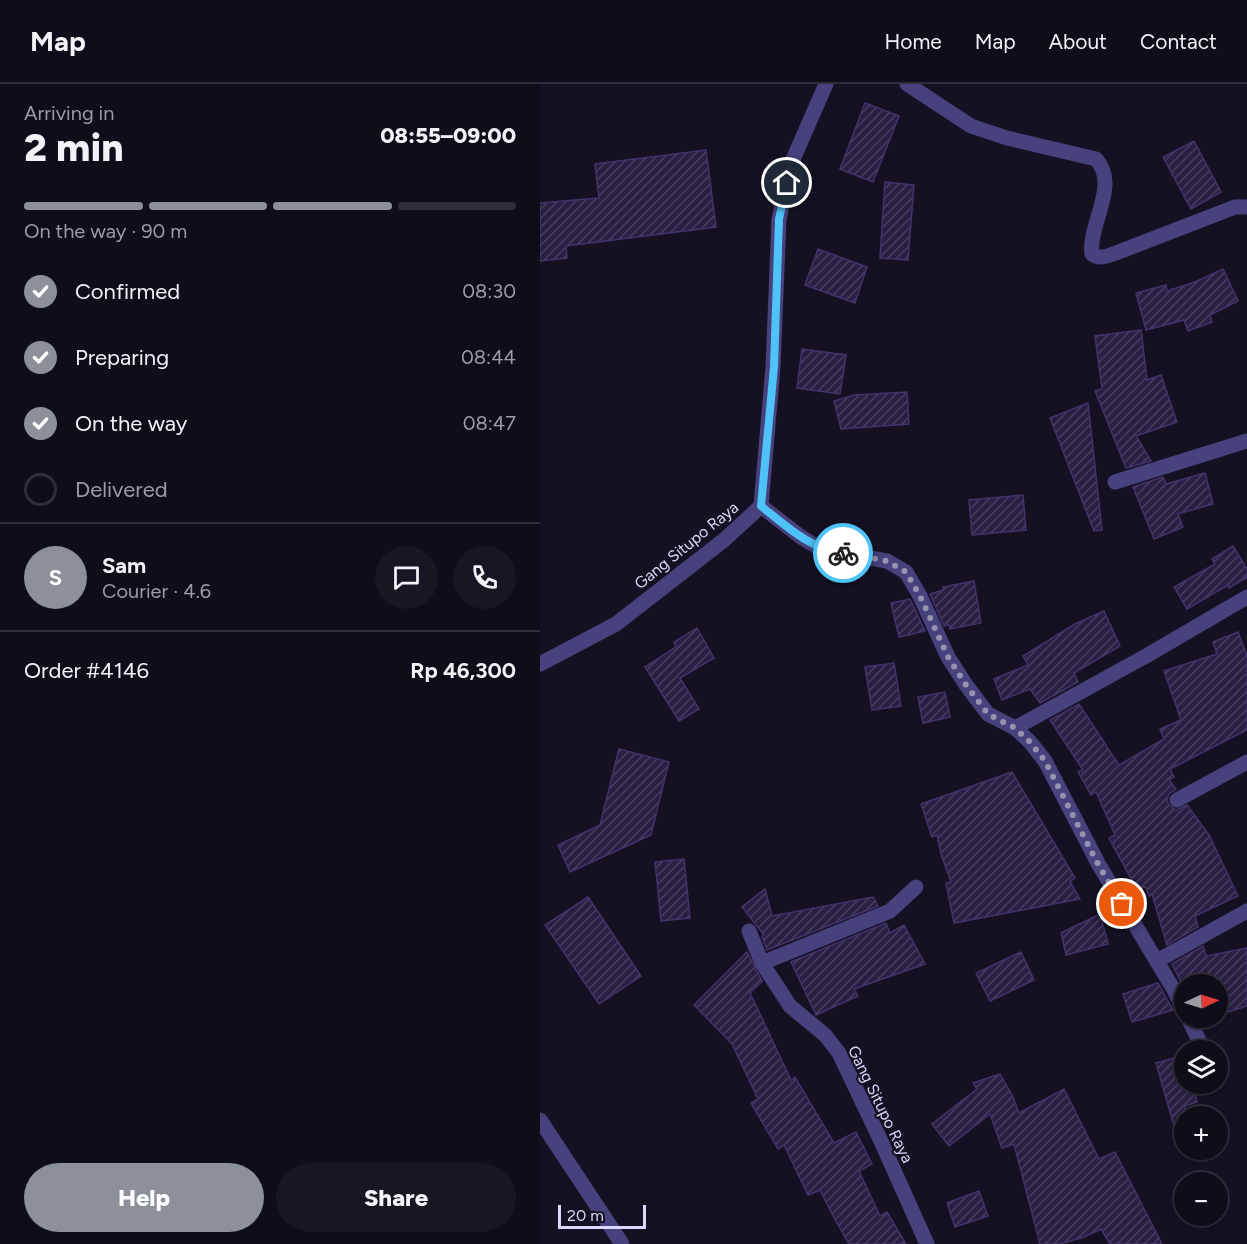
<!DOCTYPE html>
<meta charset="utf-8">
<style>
body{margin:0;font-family:Figtree,sans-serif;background:#191623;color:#f1f3f6;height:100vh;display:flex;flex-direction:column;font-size:22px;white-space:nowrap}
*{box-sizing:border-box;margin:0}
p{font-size:20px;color:#9c9ca2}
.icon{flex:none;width:33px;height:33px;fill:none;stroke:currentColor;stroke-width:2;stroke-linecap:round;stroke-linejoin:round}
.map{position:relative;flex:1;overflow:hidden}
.sheet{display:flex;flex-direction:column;background:#100d1a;width:540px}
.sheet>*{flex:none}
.needle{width:39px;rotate:86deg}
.controls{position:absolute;left:634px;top:890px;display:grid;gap:12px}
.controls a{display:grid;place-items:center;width:54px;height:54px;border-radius:50%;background:#100d1a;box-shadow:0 2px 4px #0004,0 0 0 2px #302d39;font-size:30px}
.scale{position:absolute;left:18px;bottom:15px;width:88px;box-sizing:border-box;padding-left:6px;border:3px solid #ddd7fb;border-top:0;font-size:16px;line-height:21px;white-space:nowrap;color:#ddd7fb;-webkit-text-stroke:4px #151123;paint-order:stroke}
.pin{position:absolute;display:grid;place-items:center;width:51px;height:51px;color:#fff;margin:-26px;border:3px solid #fff;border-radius:50%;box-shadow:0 2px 6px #0007}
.courier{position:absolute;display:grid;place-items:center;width:60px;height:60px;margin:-30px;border:4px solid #4fc3f7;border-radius:50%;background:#fff;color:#222;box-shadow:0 2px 8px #0007}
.summary em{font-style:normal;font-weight:800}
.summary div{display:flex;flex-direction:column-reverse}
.summary{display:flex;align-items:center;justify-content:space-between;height:102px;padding:0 24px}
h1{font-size:39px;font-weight:800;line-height:45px}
.bar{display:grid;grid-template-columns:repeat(4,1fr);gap:9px 6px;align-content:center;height:72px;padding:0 24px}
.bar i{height:8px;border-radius:4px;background:#302d39}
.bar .current{background:#8c9099}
.bar p{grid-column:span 4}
.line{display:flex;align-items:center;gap:15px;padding:0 24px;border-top:2px solid #302d39}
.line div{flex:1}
.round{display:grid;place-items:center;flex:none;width:63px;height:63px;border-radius:32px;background:#191623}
ol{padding:0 24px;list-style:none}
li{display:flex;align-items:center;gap:18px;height:66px}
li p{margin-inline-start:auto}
li .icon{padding:6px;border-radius:50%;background:#8c9099;color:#fff;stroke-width:4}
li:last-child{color:#9c9ca2}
li i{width:33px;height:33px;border:3px solid #302d39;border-radius:50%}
.primary-button{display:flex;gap:12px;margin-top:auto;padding:12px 24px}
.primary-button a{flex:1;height:69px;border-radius:36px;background:#8c9099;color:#fff;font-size:24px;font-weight:800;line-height:69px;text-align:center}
.primary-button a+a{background:#191623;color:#f1f3f6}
header{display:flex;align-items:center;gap:36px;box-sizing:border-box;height:84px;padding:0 30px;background:#100d1a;border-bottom:2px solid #302d39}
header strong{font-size:28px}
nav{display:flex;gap:33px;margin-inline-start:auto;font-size:21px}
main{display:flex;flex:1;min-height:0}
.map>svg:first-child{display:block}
.building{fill:url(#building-hatch);stroke:#42336b;stroke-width:1.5}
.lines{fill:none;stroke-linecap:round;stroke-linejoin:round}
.minor{stroke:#47417d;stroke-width:15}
.done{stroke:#9792af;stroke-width:6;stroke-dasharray:0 10.8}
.route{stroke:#4fc3f7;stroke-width:8}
.labels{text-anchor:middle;stroke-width:4.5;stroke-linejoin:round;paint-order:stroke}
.street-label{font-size:16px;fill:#ddd7fb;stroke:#151123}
</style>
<header>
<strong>Map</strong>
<nav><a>Home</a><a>Map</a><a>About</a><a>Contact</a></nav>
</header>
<main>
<section class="sheet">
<div class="summary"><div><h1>2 min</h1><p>Arriving in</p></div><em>08:55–09:00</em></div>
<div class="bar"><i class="current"></i><i class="current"></i><i class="current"></i><i></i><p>On the way · 90 m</p></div>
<ol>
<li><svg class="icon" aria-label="check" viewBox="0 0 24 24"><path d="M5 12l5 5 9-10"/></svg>Confirmed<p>08:30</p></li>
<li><svg class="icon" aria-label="check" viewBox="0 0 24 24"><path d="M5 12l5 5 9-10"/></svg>Preparing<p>08:44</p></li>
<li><svg class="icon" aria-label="check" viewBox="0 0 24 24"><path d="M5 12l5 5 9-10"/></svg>On the way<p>08:47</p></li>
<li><i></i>Delivered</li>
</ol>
<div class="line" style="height:108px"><b class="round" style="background:#8c9099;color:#fff">S</b><div><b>Sam</b><p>Courier · 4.6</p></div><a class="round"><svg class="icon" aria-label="chat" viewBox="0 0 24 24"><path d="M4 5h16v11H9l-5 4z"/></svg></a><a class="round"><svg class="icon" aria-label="phone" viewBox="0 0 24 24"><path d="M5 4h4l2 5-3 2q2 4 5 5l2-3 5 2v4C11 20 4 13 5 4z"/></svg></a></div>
<div class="line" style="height:78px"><div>Order #4146</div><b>Rp 46,300</b></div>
<div class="primary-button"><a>Help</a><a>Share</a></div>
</section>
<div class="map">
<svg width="707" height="1160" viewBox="0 0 707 1160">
<defs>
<pattern id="building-hatch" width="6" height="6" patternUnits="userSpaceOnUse" patternTransform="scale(1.5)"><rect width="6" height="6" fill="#281f42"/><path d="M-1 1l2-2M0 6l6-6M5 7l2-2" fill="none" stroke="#473f5e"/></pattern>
</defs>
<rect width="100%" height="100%" fill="#151123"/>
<!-- building -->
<g class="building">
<path d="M325 19 359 32 333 98 300 85Z"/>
<path d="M654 57 681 108 651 125 623 73Z"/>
<path d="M166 66 176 143 26 162 27 174 0 177V119L59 114 55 80Z"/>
<path d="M345 98 374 101 368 176 340 174Z"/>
<path d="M278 165 327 183 315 219 265 201Z"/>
<path d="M683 185 698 217 670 231 672 238 648 247 644 236 606 246 596 209 626 201 627 207 655 198Z"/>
<path d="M601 246 607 296 621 291 637 338 596 352 611 377 586 384 555 307 562 305 555 252Z"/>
<path d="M262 265 306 271 300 310 257 304Z"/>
<path d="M367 308 369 340 301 345 294 317 314 311Z"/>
<path d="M548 319 562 446 554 447 510 334Z"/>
<path d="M665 389 673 420 638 430 643 443 614 455 593 403 623 393 626 400Z"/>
<path d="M483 411 486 446 432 451 429 416Z"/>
<path d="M693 462 707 485V493L689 504 688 501 647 525 634 503 675 480 672 475Z"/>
<path d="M434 497 441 539 410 545 409 541 404 542 390 510 403 506V503Z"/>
<path d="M370 515 385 547 359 553 351 519Z"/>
<path d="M564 527 580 562 534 589 538 598 500 619 490 605 462 616 454 595 488 581 483 572 535 540Z"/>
<path d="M157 544 174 574 140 594 159 625 139 637 105 583 136 563 134 558Z"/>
<path d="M698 548 707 572V646L630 685 634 693 629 696 636 705 629 710 627 716 629 721 636 726 647 721 669 751 698 812 655 832 658 843 627 861 612 810 609 812 606 803 596 804 569 754 575 751 556 708 551 711 538 688 543 686 510 636 539 620 579 681 624 655 620 645 641 636 624 587 677 570 673 558Z"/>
<path d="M354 579 361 622 332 626 325 583Z"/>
<path d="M405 608 410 633 383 639 378 613Z"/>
<path d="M79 665 129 678 111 751 30 788 18 761 60 741Z"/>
<path d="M472 688 535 794 530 797 540 815 414 839 406 799 411 798 401 770 397 751 392 753 381 720Z"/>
<path d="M144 775 150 834 121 837 115 778Z"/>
<path d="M225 805 232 832 333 813 338 822 227 866 222 853 224 851 202 823Z"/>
<path d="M48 813 101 892 59 920 5 841Z"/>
<path d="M560 830 568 860 526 871 521 849Z"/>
<path d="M346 839 350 849 364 841 385 880 314 905 318 912 276 931 251 878Z"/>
<path d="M663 862 666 872 707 864V922L678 931V900H645V906L632 880Z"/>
<path d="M207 868 222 897 210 909 251 996 255 993 294 1059 316 1048 332 1080 319 1087 340 1132 347 1128 366 1160H309L293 1132 280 1106 268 1111 244 1061 238 1065 211 1019 218 1015 192 960 154 921Z"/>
<path d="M481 868 494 896 450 917 436 889Z"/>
<path d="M618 899 633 926 592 938 583 910Z"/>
<path d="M645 971V999H652L657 1018 645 1022V1055L638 1056 616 979Z"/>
<path d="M460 990 472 1011 479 1029 524 1005 559 1075 575 1068 622 1160H570L561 1145 544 1153 520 1160H500L474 1060 462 1064 450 1030 409 1062 392 1040 437 1005 433 999Z"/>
<path d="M439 1107 448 1132 415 1143 407 1119Z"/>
</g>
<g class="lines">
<!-- minor -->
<g class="minor">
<path d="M367 0 431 42 467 54 556 75C580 101 548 140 552 170 560 176 567 172 576 169L695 123H707"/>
<path d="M575 398 707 357"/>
<path d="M221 422 233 283 239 135 251 80 286 0"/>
<path d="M0 580 76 540 184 456 221 422 261 453 276 462 296 468 347 477 366 488 380 512 408 573 426 601 448 630 475 644 490 658 505 677 559 781 634 906 645 928"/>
<path d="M475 644 606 572 707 513"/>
<path d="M637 716 707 678"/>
<path d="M209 847 222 879 250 922 285 951 299 969 340 1055 387 1160"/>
<path d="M617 877 707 827"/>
<path d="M222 879 350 827 376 803"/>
<path d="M648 933 661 961"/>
<path d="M0 1036 82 1160"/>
</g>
</g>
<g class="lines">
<!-- done -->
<path class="done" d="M303 469 347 477 366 488 380 512 408 573 426 601 448 630 475 644 490 658 505 677 559 782 582 820"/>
<!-- route -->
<path class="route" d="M247 99 239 135 234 283 221 422C246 442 270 465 303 469"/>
</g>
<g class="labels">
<!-- street labels -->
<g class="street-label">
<text transform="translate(146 461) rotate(-39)" y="6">Gang Situpo Raya</text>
<text transform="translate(341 1020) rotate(64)" y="6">Gang Situpo Raya</text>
</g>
</g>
</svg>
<div class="controls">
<a><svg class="needle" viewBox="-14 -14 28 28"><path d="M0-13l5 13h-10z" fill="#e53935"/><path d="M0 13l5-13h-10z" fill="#9c9ca2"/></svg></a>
<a><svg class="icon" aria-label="layers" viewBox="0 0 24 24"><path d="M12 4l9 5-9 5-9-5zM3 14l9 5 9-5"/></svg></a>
<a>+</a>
<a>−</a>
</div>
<div class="scale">20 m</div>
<div class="pin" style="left:582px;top:820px;background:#ea580c"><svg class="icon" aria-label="bag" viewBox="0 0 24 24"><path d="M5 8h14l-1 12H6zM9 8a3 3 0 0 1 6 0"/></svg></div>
<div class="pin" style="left:247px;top:99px;background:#1f2937"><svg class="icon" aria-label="home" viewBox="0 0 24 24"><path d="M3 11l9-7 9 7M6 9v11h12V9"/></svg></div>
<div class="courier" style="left:303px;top:469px"><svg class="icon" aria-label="bike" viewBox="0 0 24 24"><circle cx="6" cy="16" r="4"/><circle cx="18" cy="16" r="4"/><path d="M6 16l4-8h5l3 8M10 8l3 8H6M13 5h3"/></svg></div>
</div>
</main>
